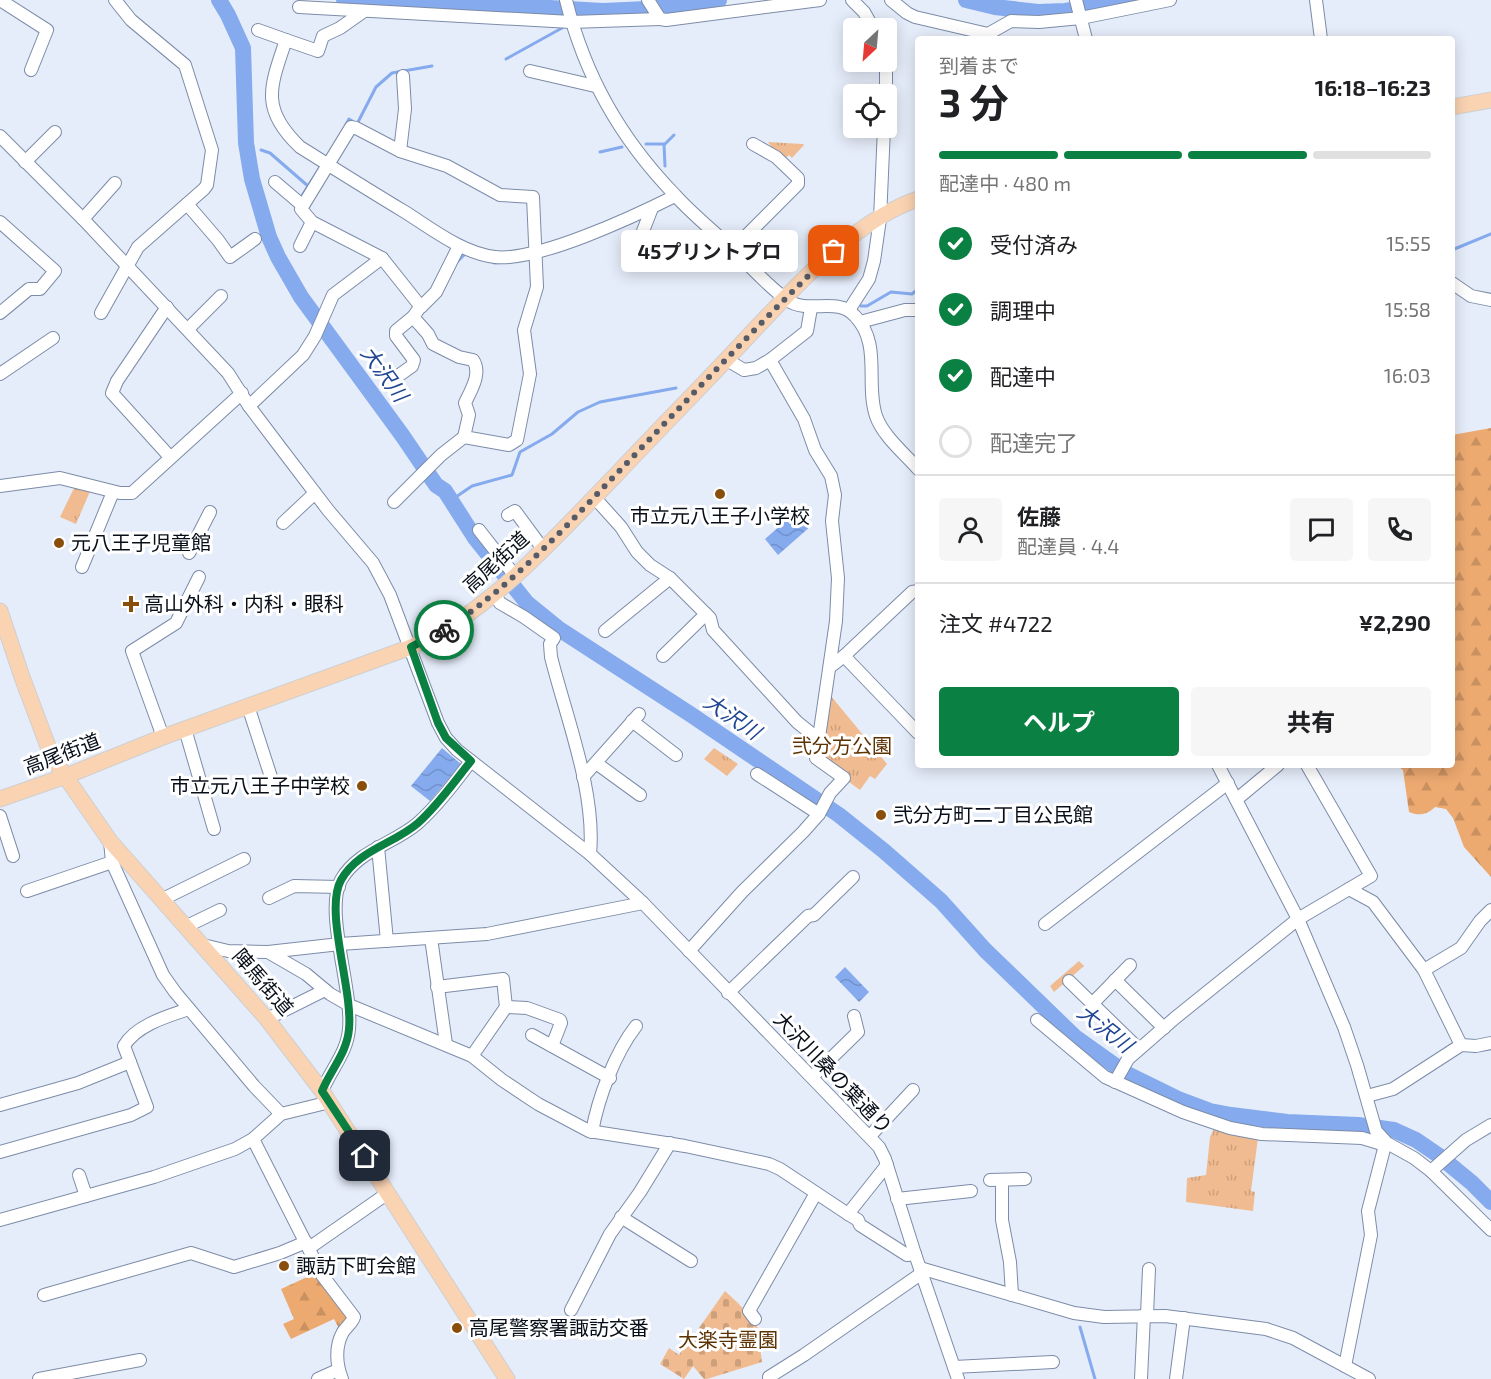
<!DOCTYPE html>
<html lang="ja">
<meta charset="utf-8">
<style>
body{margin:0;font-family:"Exo 2","Noto Sans JP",sans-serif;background:#f6f6f6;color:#202124;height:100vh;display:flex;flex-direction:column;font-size:22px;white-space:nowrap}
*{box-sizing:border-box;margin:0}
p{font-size:20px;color:#757577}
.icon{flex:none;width:33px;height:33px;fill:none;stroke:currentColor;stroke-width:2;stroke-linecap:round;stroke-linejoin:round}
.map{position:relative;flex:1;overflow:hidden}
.panel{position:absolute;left:915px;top:36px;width:540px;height:732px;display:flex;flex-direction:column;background:#fff;border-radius:6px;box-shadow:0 3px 15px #0003}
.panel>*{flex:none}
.needle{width:39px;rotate:206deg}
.controls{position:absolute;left:843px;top:18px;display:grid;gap:12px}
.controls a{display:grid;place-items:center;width:54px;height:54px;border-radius:6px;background:#fff;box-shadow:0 3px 15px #0003;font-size:30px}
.pin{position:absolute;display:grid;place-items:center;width:51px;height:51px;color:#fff;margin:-26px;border-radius:12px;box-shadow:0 3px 9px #0006}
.courier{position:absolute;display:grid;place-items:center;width:60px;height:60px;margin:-30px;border:4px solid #0b8043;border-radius:50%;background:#fff;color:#222;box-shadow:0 2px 8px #0007}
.bubble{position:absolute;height:42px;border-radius:6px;background:#fff;box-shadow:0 3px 15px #0003;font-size:20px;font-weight:700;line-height:42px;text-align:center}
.summary em{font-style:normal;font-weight:700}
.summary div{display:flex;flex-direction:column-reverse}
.summary{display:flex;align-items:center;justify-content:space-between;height:102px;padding:0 24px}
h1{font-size:39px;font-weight:700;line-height:45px}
.bar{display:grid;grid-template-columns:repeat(4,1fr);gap:9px 6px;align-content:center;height:72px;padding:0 24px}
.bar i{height:8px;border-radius:4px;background:#e0e0e0}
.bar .selected{background:#0b8043}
.bar p{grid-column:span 4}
.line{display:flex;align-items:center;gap:15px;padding:0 24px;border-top:2px solid #e0e0e0}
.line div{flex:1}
.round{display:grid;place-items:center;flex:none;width:63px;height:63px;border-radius:6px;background:#f6f6f6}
ol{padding:0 24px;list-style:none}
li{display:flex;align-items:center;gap:18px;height:66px}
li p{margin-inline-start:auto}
li .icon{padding:6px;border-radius:50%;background:#0b8043;color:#fff;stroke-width:4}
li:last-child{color:#757577}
li i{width:33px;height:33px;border:3px solid #e0e0e0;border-radius:50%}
.action{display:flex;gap:12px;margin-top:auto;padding:12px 24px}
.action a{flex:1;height:69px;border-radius:6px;background:#0b8043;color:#fff;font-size:24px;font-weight:700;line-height:69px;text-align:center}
.action a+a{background:#f6f6f6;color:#202124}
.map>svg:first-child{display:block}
.grass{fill:url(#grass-tufts)}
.forest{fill:url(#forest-firs)}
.cemetery{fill:url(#cemetery-stones)}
.water{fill:url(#water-waves)}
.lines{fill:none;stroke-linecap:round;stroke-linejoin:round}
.stream{stroke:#85aaee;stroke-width:3}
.river{stroke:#85aaee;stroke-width:16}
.minor-casing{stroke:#7c8ca8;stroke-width:14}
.major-casing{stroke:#cecfd1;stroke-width:17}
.minor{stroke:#fff;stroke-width:12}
.major{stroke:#fad3b2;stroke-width:15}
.done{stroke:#565c67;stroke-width:6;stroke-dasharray:0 10.8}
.route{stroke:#0b8043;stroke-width:8}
.poi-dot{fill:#8a4e0c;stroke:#fff;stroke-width:2}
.labels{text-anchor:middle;stroke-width:6;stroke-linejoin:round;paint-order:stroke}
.poi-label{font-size:20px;fill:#080e18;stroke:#fff;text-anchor:start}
.street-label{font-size:20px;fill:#080e18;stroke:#fff}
.park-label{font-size:20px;fill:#5e3304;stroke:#fff}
.water-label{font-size:21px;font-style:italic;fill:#1f4594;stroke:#fff}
</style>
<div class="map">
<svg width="1491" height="1379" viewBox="0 0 1491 1379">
<defs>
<pattern id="grass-tufts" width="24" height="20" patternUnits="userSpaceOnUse" patternTransform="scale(1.5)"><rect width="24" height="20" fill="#f0bb90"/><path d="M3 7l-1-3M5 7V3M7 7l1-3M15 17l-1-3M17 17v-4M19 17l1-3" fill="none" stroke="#cca07b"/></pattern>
<pattern id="forest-firs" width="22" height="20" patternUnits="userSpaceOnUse" patternTransform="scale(1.5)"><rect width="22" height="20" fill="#eca970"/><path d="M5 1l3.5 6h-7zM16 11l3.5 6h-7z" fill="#c99060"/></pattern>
<pattern id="cemetery-stones" width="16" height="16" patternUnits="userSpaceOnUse" patternTransform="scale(1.5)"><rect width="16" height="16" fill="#f0bb90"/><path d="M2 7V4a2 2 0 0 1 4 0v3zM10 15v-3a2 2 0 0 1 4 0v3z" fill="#cca07b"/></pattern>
<pattern id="water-waves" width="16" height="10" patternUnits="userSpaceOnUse" patternTransform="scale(1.5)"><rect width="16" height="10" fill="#85aaee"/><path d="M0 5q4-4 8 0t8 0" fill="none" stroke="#7191cb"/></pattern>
</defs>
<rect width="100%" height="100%" fill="#e6edfa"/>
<!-- grass -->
<g class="grass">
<path d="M768 142 803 144 804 145 792 158 789 155 782 162Z"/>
<path d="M75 486 91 489 76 524 60 517Z"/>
<path d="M826 690 887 764 875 779 870 776 860 790 816 758Z"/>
<path d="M714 748 738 764 727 776 704 759Z"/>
<path d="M1079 961 1084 966 1054 992 1050 986Z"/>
<path d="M1215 1127 1258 1138 1251 1191 1255 1192 1253 1211 1186 1202 1187 1178 1206 1175 1210 1137Z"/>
</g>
<!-- forest -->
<g class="forest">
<path d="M1491 428V877L1464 847 1453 818 1446 809 1435 807C1427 815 1419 816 1409 812L1403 770 1396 765H1452V435Z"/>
<path d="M318 1272 351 1317 341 1332 334 1319 291 1339 283 1324 294 1319 281 1289Z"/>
</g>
<!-- cemetery -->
<path class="cemetery" d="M725 1291 738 1303 757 1325 762 1362 707 1379H704L693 1366 684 1379 660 1364 669 1348 679 1355 691 1335H694Z"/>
<!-- water -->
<g class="water">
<path d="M797 511 811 526 778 555 765 539Z"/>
<path d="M442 748 461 764 430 801 411 786Z"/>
<path d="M845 967 869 992 859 1002 835 977Z"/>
</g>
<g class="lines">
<!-- stream -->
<g class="stream">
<path d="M506 59 562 28"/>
<path d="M346 125 349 119 357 124 376 87 392 73 432 66"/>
<path d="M646 144H664L665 166"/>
<path d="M665 144 674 135"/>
<path d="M247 147 253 148"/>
<path d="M261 150 270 153 308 186 319 169"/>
<path d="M600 152 622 147"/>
<path d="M300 199 308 186"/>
<path d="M1452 250 1491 234"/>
<path d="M457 262 465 254 468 255"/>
<path d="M494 263 511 262"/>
<path d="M861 306H867L891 292 912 294 918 289"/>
<path d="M450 501 472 486 512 475 520 452 552 434 578 412 600 402 676 388"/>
<path d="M817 804 819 800"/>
<path d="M1080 1327 1095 1379"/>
</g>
<!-- river -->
<g class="river">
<path d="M219 0 228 15 243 48 246 143 252 179 269 237 278 257 301 297 402 435 436 485 445 491 475 538 527 603 559 629 690 714 839 815 884 851 941 901 985 950 1075 1037 1127 1074 1178 1099 1210 1111 1231 1115 1287 1122 1358 1125 1394 1130 1416 1140 1438 1155 1472 1183 1491 1202"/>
<path d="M344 0 443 2 603 11 648 9 719 0"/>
<path d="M966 0 995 7 1038 12 1065 11 1137 0"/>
</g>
<defs>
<g id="minor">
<path d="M0 0 47 30 31 70"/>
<path d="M566 0C585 76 620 138 675 195 691 213 710 228 728 245 748 263 765 284 787 300 809 315 837 296 855 316 882 344 865 383 876 416 883 436 904 453 918 469"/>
<path d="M648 0 660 19 666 20 820 0"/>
<path d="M852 0 864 12 873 28"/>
<path d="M891 0 907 13 915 17 988 34 1011 21 1039 22 1081 18 1170 0"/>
<path d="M1076 0 1086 39"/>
<path d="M1316 0 1321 39"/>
<path d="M299 7 571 22 660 19"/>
<path d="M364 11 340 28 323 36 318 51 286 40C270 87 260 109 300 147 335 169 370 191 405 212 432 229 462 253 495 257 537 262 635 216 675 196"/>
<path d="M258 30 286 40"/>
<path d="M530 71 595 86"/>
<path d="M886 94V62"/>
<path d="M0 136 83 219 228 373 249 406 280 447 328 510 373 563 390 595 438 723 446 738 457 750 590 854 643 903 879 1147 885 1159 915 1254 958 1379"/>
<path d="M400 151 405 109 403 76"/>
<path d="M25 162 55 132"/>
<path d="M275 182 302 205"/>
<path d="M187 204 218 240 230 257 255 239"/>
<path d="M83 219 115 183"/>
<path d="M0 222 55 271 40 289H29L0 313"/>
<path d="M300 246 312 222"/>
<path d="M733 249 798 184V178L776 157 753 144"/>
<path d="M643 259V231L652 208"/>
<path d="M1452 283 1471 296 1491 300"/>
<path d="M167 307 117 381 112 393 170 457"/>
<path d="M849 310 869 279 874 261 880 219 884 128"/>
<path d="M101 313 138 247 204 189 207 185 212 150 185 65 131 20 115 0"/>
<path d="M413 317 428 334 433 344 459 357 473 360C482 373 471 390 465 403L469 415 464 437 509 445 517 440 530 374 524 330 537 287 533 197 500 195 447 166 400 151 356 128 351 127 301 209 312 222 382 258 421 307 436 292 459 246"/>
<path d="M860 322 905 310H918"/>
<path d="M188 329 221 296"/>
<path d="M727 360 744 370 756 368 770 360 807 331 811 308"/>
<path d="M0 374 53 338"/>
<path d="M398 376 412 366 414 360 396 336V331L413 317 418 310"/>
<path d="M249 406 303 355 315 336 333 295 382 258"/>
<path d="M0 486 60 478 120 493H132L242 393"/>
<path d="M594 497 621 527 637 552 650 565 670 578 710 618 713 630 797 722 818 739"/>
<path d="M394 502 441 455 464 437"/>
<path d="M508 515 515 511 543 549"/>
<path d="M283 523 315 493"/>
<path d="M479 530 515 576"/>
<path d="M189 553 210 512"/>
<path d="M82 567 113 492"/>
<path d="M495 595 500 603 524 617 554 638 550 644 551 657C566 717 596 792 590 854"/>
<path d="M605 631 670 578"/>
<path d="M663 656 706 614"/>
<path d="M844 656 918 733"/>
<path d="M830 667 844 656 912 592 918 591"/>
<path d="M248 706 271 777"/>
<path d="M632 721 676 755"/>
<path d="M185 729 214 829"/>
<path d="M163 737 132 651 176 623 199 577"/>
<path d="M596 763 640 795"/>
<path d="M1218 765 1298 919 1344 1027 1357 1065 1376 1131 1387 1143 1414 1158 1431 1171 1491 1230"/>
<path d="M757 774 819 814"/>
<path d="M583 777 639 714"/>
<path d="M1237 799 1278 765"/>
<path d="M0 816 13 856"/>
<path d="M110 841 112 862 163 975 175 992 254 1086 281 1114"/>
<path d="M378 847 387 941"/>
<path d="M1349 889 1373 902 1424 970 1461 1045"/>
<path d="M27 891 112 862"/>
<path d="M269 898 294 886 339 887"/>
<path d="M163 899 244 859"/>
<path d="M1045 924 1228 783"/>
<path d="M187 926 220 910"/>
<path d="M431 938 446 1044"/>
<path d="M203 945 228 951 268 952 340 944 487 934 643 903"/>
<path d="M689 951 742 892 803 832 819 814 830 793 844 778 816 758 836 621 838 578 832 521 835 495 831 476 815 450 804 419 770 360"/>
<path d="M268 952 306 974 330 994 349 1005 472 1056 502 1080 538 1104 589 1131 685 1146 769 1164 780 1169 848 1214 858 1220 860 1225 907 1255 915 1254"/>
<path d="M1424 970 1461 948 1480 921 1491 910"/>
<path d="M1115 980 1164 1028"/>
<path d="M1069 981 1139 1049"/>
<path d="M437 987 503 979 506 1007 472 1056"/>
<path d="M728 993 808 916 814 915 853 877"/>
<path d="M1092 1004 1130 965"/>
<path d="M506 1007 527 1008 560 1020 561 1023 552 1046"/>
<path d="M267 1019 325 990"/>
<path d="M1037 1020 1105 1077 1183 1112 1230 1128 1262 1134 1362 1138 1385 1145 1386 1143"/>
<path d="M532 1035 610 1078"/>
<path d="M130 1062 124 1046C136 1025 168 1016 189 1009"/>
<path d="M813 1076 858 1032 854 1016"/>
<path d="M1115 1082 1128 1059 1175 1018 1298 919 1371 876 1307 765"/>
<path d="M322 1091C331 1069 347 1053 349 1029 353 990 324 911 341 880 358 850 394 844 418 823 438 805 455 782 471 761"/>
<path d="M1367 1096 1393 1089 1461 1045 1476 1046 1491 1043"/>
<path d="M0 1105 78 1083 130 1062 147 1107 131 1115 0 1152"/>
<path d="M592 1132C598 1098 615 1053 636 1026"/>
<path d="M870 1136 913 1090"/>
<path d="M253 1139 322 1275 354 1317C352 1323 347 1326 343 1332 335 1346 336 1364 342 1379"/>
<path d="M1431 1171 1466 1140 1491 1125"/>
<path d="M79 1175 86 1196"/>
<path d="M990 1180 1025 1179"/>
<path d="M1002 1180V1220L1010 1262 1012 1295"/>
<path d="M897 1199 971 1191"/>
<path d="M848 1214 887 1165"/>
<path d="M621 1217 691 1261"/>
<path d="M0 1220 154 1177 235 1149 253 1139 281 1114 330 1102"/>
<path d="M309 1248 388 1193"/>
<path d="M920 1268 1074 1313 1104 1317 1165 1316 1266 1329 1293 1338 1369 1379"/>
<path d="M44 1295 191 1253 234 1267 280 1253 306 1242"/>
<path d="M571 1310 610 1234 640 1192 670 1143"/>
<path d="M1147 1315 1149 1269"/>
<path d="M755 1319 749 1311 816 1193"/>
<path d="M1345 1366 1371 1235 1368 1211 1385 1145"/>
<path d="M954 1367 1053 1362"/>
<path d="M769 1377 804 1355 922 1273"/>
<path d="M39 1379 140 1360"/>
<path d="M318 1379 338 1370"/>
<path d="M1141 1379 1144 1315"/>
<path d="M1176 1379 1184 1318"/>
</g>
<g id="major">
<path d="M1452 107 1491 100"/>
<path d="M0 611 22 677 52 757 110 841 267 1019 322 1091 507 1379"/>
<path d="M0 799 66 776 163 737 411 647C493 610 553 539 615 476 662 426 710 378 756 328 800 282 856 220 918 199"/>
</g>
</defs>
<!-- minor casing -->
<use href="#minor" class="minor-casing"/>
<!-- major casing -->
<use href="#major" class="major-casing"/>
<!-- minor -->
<use href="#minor" class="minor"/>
<!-- major -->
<use href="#major" class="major"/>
</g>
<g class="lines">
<!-- done -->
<path class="done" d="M444 630C513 586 568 524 625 465 694 393 762 320 834 251"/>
<!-- route -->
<path class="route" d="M365 1156 322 1091C331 1069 347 1053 349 1029 353 989 324 911 341 880 358 850 394 844 418 823 438 805 454 782 471 761L446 738 438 723 411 647 444 630"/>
</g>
<!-- markers -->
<g class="poi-dot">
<circle cx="720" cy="494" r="6"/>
<circle cx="59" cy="543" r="6"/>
<path d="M128 595h6v6h6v6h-6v6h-6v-6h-6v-6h6z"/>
<circle cx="362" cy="786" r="6"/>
<circle cx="881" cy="815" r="6"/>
<circle cx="284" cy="1266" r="6"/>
<circle cx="457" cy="1328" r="6"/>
</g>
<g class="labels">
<!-- poi labels -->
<g class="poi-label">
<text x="720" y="523" text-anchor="middle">市立元八王子小学校</text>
<text x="71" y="550">元八王子児童館</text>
<text x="144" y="611">高山外科・内科・眼科</text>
<text x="350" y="793" text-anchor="end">市立元八王子中学校</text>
<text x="893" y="822">弐分方町二丁目公民館</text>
<text x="296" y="1273">諏訪下町会館</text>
<text x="469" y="1335">高尾警察署諏訪交番</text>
</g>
<!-- street labels -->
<g class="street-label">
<text transform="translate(496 562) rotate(-42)" y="7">高尾街道</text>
<text transform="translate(62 754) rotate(-21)" y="7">高尾街道</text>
<text transform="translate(263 982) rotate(49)" y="7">陣馬街道</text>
<text transform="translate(833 1073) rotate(46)" y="7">大沢川桑の葉通り</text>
</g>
<!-- park labels -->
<g class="park-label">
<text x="842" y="753">弐分方公園</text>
<text x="728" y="1347">大楽寺霊園</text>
</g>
<!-- water labels -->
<g class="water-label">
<text transform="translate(384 374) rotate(54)" y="7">大沢川</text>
<text transform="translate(732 717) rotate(34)" y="7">大沢川</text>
<text transform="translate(1105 1029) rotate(38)" y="7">大沢川</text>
</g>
</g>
</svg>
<div class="controls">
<a><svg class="needle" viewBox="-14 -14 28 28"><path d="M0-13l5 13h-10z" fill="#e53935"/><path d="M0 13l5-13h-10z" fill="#757577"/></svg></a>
<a><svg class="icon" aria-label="locate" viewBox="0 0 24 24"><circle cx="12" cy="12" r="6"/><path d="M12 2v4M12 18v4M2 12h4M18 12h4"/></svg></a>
</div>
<div class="pin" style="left:834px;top:251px;background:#ea580c"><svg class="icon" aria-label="bag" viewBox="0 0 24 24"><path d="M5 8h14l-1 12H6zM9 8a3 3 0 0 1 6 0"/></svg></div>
<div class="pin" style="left:365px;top:1156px;background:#1f2937"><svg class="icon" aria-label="home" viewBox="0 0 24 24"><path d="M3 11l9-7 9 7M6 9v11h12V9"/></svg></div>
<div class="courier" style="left:444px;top:630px"><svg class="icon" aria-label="bike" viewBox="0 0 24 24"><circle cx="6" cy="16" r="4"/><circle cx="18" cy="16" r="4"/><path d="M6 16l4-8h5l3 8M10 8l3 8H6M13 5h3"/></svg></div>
<div class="bubble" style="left:621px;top:230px;width:177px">45プリントプロ</div>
<section class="panel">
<div class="summary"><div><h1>3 分</h1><p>到着まで</p></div><em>16:18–16:23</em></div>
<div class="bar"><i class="selected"></i><i class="selected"></i><i class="selected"></i><i></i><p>配達中 · 480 m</p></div>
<ol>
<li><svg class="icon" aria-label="check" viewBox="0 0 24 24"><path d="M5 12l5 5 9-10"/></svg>受付済み<p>15:55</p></li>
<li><svg class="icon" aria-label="check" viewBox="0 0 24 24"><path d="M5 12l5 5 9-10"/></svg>調理中<p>15:58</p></li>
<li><svg class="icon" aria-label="check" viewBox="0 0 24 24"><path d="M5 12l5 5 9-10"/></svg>配達中<p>16:03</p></li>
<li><i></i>配達完了</li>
</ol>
<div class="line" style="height:108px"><a class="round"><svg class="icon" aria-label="person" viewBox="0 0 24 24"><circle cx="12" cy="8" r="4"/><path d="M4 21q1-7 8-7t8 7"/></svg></a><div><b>佐藤</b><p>配達員 · 4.4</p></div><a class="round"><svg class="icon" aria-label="chat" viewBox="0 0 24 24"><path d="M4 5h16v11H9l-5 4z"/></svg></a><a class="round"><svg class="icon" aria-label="phone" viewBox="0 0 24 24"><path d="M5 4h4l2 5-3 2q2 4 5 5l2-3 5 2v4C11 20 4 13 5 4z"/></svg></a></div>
<div class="line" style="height:78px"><div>注文 #4722</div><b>¥2,290</b></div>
<div class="action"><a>ヘルプ</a><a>共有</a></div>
</section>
</div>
